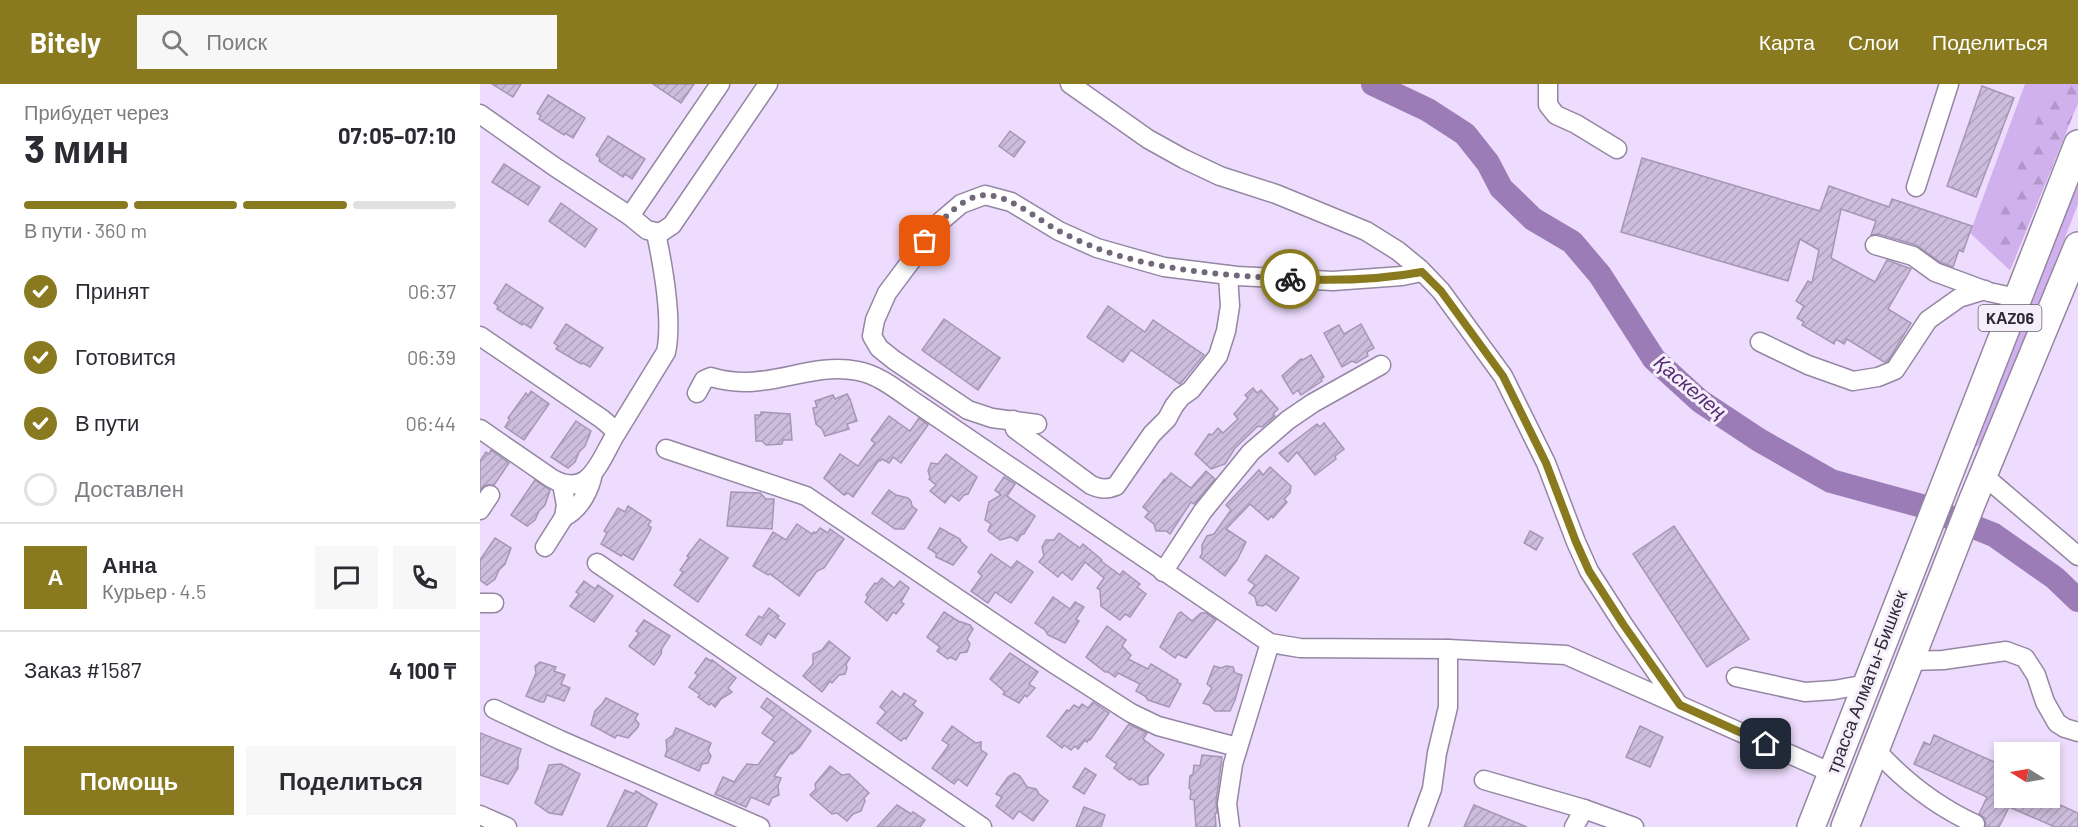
<!DOCTYPE html>
<html lang="ru">
<meta charset="utf-8">
<style>
body{margin:0;font-family:Barlow,sans-serif;background:#f7f7f7;color:#2b2b33;height:100vh;display:flex;flex-direction:column;font-size:22px;white-space:nowrap}
*{box-sizing:border-box;margin:0}
p{font-size:20px;color:#7c7c81}
.icon{flex:none;width:33px;height:33px;fill:none;stroke:currentColor;stroke-width:2;stroke-linecap:round;stroke-linejoin:round}
.map{position:relative;flex:1;overflow:hidden}
.drawer{display:flex;flex-direction:column;background:#fff;width:480px}
.drawer>*{flex:none}
.needle{width:39px;rotate:281deg}
.controls{position:absolute;left:1514px;top:658px;display:grid;gap:12px}
.controls a{display:grid;place-items:center;width:66px;height:66px;border-radius:0px;background:#fff;box-shadow:0 3px 9px #0003;font-size:30px}
.pin{position:absolute;display:grid;place-items:center;width:51px;height:51px;color:#fff;margin:-26px;border-radius:12px;box-shadow:0 3px 9px #0006}
.courier{position:absolute;display:grid;place-items:center;width:60px;height:60px;margin:-30px;border:4px solid #8a7a1f;border-radius:50%;background:#fff;color:#222;box-shadow:0 2px 8px #0007}
.overview em{font-style:normal;font-weight:700}
.overview div{display:flex;flex-direction:column-reverse}
.overview{display:flex;align-items:center;justify-content:space-between;height:102px;padding:0 24px}
h1{font-size:39px;font-weight:700;line-height:45px}
.bar{display:grid;grid-template-columns:repeat(4,1fr);gap:9px 6px;align-content:center;height:72px;padding:0 24px}
.bar i{height:8px;border-radius:4px;background:#e1e1e2}
.bar .active{background:#8a7a1f}
.bar p{grid-column:span 4}
.line{display:flex;align-items:center;gap:15px;padding:0 24px;border-top:2px solid #e1e1e2}
.line div{flex:1}
.round{display:grid;place-items:center;flex:none;width:63px;height:63px;border-radius:0px;background:#f7f7f7}
ol{padding:0 24px;list-style:none}
li{display:flex;align-items:center;gap:18px;height:66px}
li p{margin-inline-start:auto}
li .icon{padding:6px;border-radius:50%;background:#8a7a1f;color:#fff;stroke-width:4}
li:last-child{color:#7c7c81}
li i{width:33px;height:33px;border:3px solid #e1e1e2;border-radius:50%}
.primary-button{display:flex;gap:12px;margin-top:auto;padding:12px 24px}
.primary-button a{flex:1;height:69px;border-radius:0px;background:#8a7a1f;color:#fff;font-size:24px;font-weight:700;line-height:69px;text-align:center}
.primary-button a+a{background:#f7f7f7;color:#2b2b33}
header{display:flex;align-items:center;gap:36px;box-sizing:border-box;height:84px;padding:0 30px;background:#8a7a1f;color:#fff}
header strong{font-size:28px}
nav{display:flex;gap:33px;margin-inline-start:auto;font-size:21px}
.search{width:420px;height:54px;background:#f7f7f7;display:flex;align-items:center;gap:15px;box-sizing:border-box;padding:0 21px;border-radius:0px;color:#7c7c81;font-size:22px}
main{display:flex;flex:1;min-height:0}
.map>svg:first-child{display:block}
.green{fill:#d0b0ed}
.forest{fill:url(#forest-firs)}
.lines{fill:none;stroke-linecap:round;stroke-linejoin:round}
.river{stroke:#9b7cb6;stroke-width:24}
.building{fill:url(#building-hatch);stroke:#a696b5;stroke-width:1.5}
.minor-casing{stroke:#9586a3;stroke-width:21}
.highway-casing{stroke:#9586a3;stroke-width:30}
.minor{stroke:#fff;stroke-width:18}
.highway{stroke:#fff;stroke-width:27}
.done{stroke:#72687b;stroke-width:6;stroke-dasharray:0 10.8}
.route{stroke:#8a7a1f;stroke-width:8}
.labels{text-anchor:middle;stroke-width:6;stroke-linejoin:round;paint-order:stroke}
.shield{fill:#f5eefb;stroke:#6a6470;stroke-width:1.5}
.shield-label{font-size:16px;font-weight:bold;fill:#2f2935}
.street-label{font-size:18px;fill:#2f2935;stroke:#f5eefb}
.water-label{font-size:20px;font-style:italic;fill:#552b73;stroke:#f5eefb}
</style>
<header>
<strong>Bitely</strong>
<div class="search"><svg class="icon" aria-label="search" viewBox="0 0 24 24"><circle cx="10" cy="10" r="6"/><path d="M15 15l6 6"/></svg>Поиск</div>
<nav><a>Карта</a><a>Слои</a><a>Поделиться</a></nav>
</header>
<main>
<section class="drawer">
<div class="overview"><div><h1>3 мин</h1><p>Прибудет через</p></div><em>07:05–07:10</em></div>
<div class="bar"><i class="active"></i><i class="active"></i><i class="active"></i><i></i><p>В пути · 360 m</p></div>
<ol>
<li><svg class="icon" aria-label="check" viewBox="0 0 24 24"><path d="M5 12l5 5 9-10"/></svg>Принят<p>06:37</p></li>
<li><svg class="icon" aria-label="check" viewBox="0 0 24 24"><path d="M5 12l5 5 9-10"/></svg>Готовится<p>06:39</p></li>
<li><svg class="icon" aria-label="check" viewBox="0 0 24 24"><path d="M5 12l5 5 9-10"/></svg>В пути<p>06:44</p></li>
<li><i></i>Доставлен</li>
</ol>
<div class="line" style="height:108px"><b class="round" style="background:#8a7a1f;color:#fff">А</b><div><b>Анна</b><p>Курьер · 4.5</p></div><a class="round"><svg class="icon" aria-label="chat" viewBox="0 0 24 24"><path d="M4 5h16v11H9l-5 4z"/></svg></a><a class="round"><svg class="icon" aria-label="phone" viewBox="0 0 24 24"><path d="M5 4h4l2 5-3 2q2 4 5 5l2-3 5 2v4C11 20 4 13 5 4z"/></svg></a></div>
<div class="line" style="height:78px"><div>Заказ #1587</div><b>4 100 ₸</b></div>
<div class="primary-button"><a>Помощь</a><a>Поделиться</a></div>
</section>
<div class="map">
<svg width="1598" height="743" viewBox="0 0 1598 743">
<defs>
<pattern id="forest-firs" width="22" height="20" patternUnits="userSpaceOnUse" patternTransform="scale(1.5)"><rect width="22" height="20" fill="#d0b0ed"/><path d="M5 1l3.5 6h-7zM16 11l3.5 6h-7z" fill="#b397cc"/></pattern>
<pattern id="building-hatch" width="6" height="6" patternUnits="userSpaceOnUse" patternTransform="scale(1.5)"><rect width="6" height="6" fill="#cdbddd"/><path d="M-1 1l2-2M0 6l6-6M5 7l2-2" fill="none" stroke="#b0a2be"/></pattern>
</defs>
<rect width="100%" height="100%" fill="#eddcfd"/>
<!-- green -->
<g class="green">
<path d="M1545 0H1598V19L1530 186 1490 149Z"/>
<path d="M1598 91V120L1506 357 1493 364Z"/>
</g>
<!-- forest -->
<path class="forest" d="M1571 0H1598V19L1530 186 1506 164Z"/>
<g class="lines">
<!-- river -->
<path class="river" d="M893 0 948 26 985 50 1008 79 1021 104 1053 135 1092 158 1120 191 1174 275 1220 317 1279 356 1351 397 1442 422 1514 451 1575 494 1598 516"/>
</g>
<!-- building -->
<g class="building">
<path d="M12 0H41L33 13Z"/>
<path d="M173 0H214L201 19Z"/>
<path d="M1502 2 1534 14 1496 113 1467 102Z"/>
<path d="M68 11 105 34 93 54 85 49 84 51 59 35 61 32 57 29Z"/>
<path d="M530 47 545 58 534 73 519 62Z"/>
<path d="M128 52 165 75 152 95 145 90 143 93 119 77 120 74 116 71Z"/>
<path d="M1162 74 1340 127 1349 102 1409 123 1412 115 1492 142 1483 168 1479 166 1473 183 1460 178 1436 161 1398 150 1391 151 1396 137 1361 125 1351 174 1395 198 1407 176 1431 185 1408 225 1431 239 1408 277 1404 278 1367 255 1364 260 1356 255 1354 260 1322 241 1324 238 1317 234 1324 222 1316 217 1328 197 1332 199 1339 166 1320 155 1308 197 1141 148Z"/>
<path d="M24 80 60 103 48 121 12 98Z"/>
<path d="M81 119 117 145 105 163 69 137Z"/>
<path d="M26 200 63 224 51 244 43 239 42 241 17 225 18 222 14 219Z"/>
<path d="M628 222 665 248 673 236 724 271 700 300 651 266 643 278 607 253Z"/>
<path d="M464 235 520 274 498 306 442 266Z"/>
<path d="M86 240 123 264 110 283 103 279 101 280 76 265 78 262 74 259Z"/>
<path d="M881 240 894 264 887 268 888 272 876 279 872 277 862 283 844 249 859 241 864 250Z"/>
<path d="M831 271 844 293 841 295 842 297 821 311 818 306 813 310 802 292 821 275 823 276Z"/>
<path d="M773 304 777 309 781 306 798 325 793 330 795 332 782 343 778 342 755 364 745 380 731 385 715 370 729 350 732 351 738 344 743 349 758 335 754 330 768 314 765 311Z"/>
<path d="M51 307 69 320 44 356 25 343 30 335 28 334 46 309 48 312Z"/>
<path d="M367 310 370 315 377 337 367 340 369 345 345 352 342 345 336 340 333 324 337 323 335 317 353 311 355 315Z"/>
<path d="M281 328 310 330 312 356H303L302 360 286 361 282 357H276L275 331H281Z"/>
<path d="M409 332 430 347 439 334 448 341 421 379 413 373 409 379 402 375 400 377 399 376 373 413 368 409 364 411 344 394 360 370 378 382 395 359 391 356Z"/>
<path d="M96 337 111 347 105 362 99 368 95 378 88 384 71 373Z"/>
<path d="M844 339 864 365 855 372 856 375 835 391 817 368 808 378 799 369 837 340 840 343Z"/>
<path d="M11 366 29 379 14 401H6L0 406V377L6 368 9 370Z"/>
<path d="M466 370 497 393 488 410 484 411 479 417 471 411 465 419 450 407 456 401 449 395 450 393 448 387 451 379 458 380Z"/>
<path d="M790 383 811 402 810 409 804 415 807 418 793 434 791 432 788 436 770 420 746 445 766 458 757 476 745 492 720 473 722 470V461L727 452 734 450 751 426 746 421 779 386 783 391Z"/>
<path d="M726 387 735 395 714 420 711 418 690 450 686 447H676L674 440 665 433 669 428 663 423 684 396V398L691 389 711 404Z"/>
<path d="M524 393 535 400 527 412 555 432 544 450 541 451 537 457 531 453 520 456 508 447 511 440 505 436 509 418 521 411 515 406Z"/>
<path d="M55 396 70 406 65 421 59 427 55 436 47 442 31 431Z"/>
<path d="M409 406 416 411 428 414 431 417 432 422 437 426 424 445H415L392 429Z"/>
<path d="M251 408 280 409 286 415H294L292 445 247 442Z"/>
<path d="M148 422 171 437 168 441 171 443 170 447 153 476 143 470 141 472 121 460 127 449 124 447 138 424 145 428Z"/>
<path d="M317 440 332 450 334 448 336 449 340 444 348 449 350 445 364 455 344 484 337 487 319 512 290 490 288 491 273 482 293 448 306 456Z"/>
<path d="M1194 442 1269 555 1227 583 1153 470Z"/>
<path d="M460 444 480 455 481 458 487 463 473 481 456 473V469L448 464Z"/>
<path d="M1050 447 1063 454 1056 466 1044 459Z"/>
<path d="M579 449 600 464 603 460 622 476 621 477 640 491 643 487 660 500 657 503 666 510 650 533 645 530 640 536 621 522 620 506 617 504 624 494 605 478 592 496 582 488 578 493 559 478 564 472 562 463 566 456H574Z"/>
<path d="M15 454 31 464 25 480 19 486 15 495 7 501 0 496V476Z"/>
<path d="M220 455 248 474 218 518 194 501 203 488 200 486 209 473 207 472Z"/>
<path d="M511 470 531 484 537 477 553 488 531 519 515 508 508 519 491 507 502 492 498 488Z"/>
<path d="M786 471 819 494 796 527 786 520 783 522 777 521 775 513 769 509 775 501 768 496Z"/>
<path d="M402 494 414 504 420 497 429 504 421 518 424 520 416 530 413 528 407 537 385 518 388 513 386 511 395 499 397 500Z"/>
<path d="M104 497 115 505 118 501 133 512 114 538 90 522 99 510 96 508Z"/>
<path d="M573 513 590 525 595 518 604 523 596 535 599 537 585 559 568 551 565 546 555 539Z"/>
<path d="M289 524 299 532 297 534 305 540 295 554 288 549 281 561 266 551 279 532 282 534Z"/>
<path d="M464 528 478 537 490 541 493 545 487 555 490 560 487 568 480 569 476 576 470 573 468 575 457 567 460 563 447 553Z"/>
<path d="M701 528 712 537 721 529H726L736 536 706 574 698 570 695 574 680 563 698 530Z"/>
<path d="M164 536 190 552 182 564 181 570 174 581 149 562 159 549 156 547Z"/>
<path d="M627 542 646 556 642 562 651 571 648 575 668 585 671 580 698 596 697 598 701 600 689 623 668 616 665 612 656 607 660 600 638 589 635 593 628 588H625L606 573Z"/>
<path d="M349 557 370 574 366 580 367 584 365 590 359 591 352 599 350 597 342 608 323 592 333 580V570L342 566Z"/>
<path d="M530 569 558 588 549 600 555 604 547 613 545 611 539 619 523 610 525 608 510 595Z"/>
<path d="M226 574 231 577 232 576 256 594 248 604 252 608 241 615 235 623 231 619 229 621 218 613 220 611 209 603 218 591 215 589Z"/>
<path d="M60 578 76 583 74 587 85 591 81 600 90 604 84 617 67 611 64 618H61L46 612 56 589 55 582Z"/>
<path d="M734 582 741 584 746 582 753 583 755 589 762 591 755 616 750 627H735L729 621 723 619 732 604 727 600Z"/>
<path d="M412 607 421 614 424 609 436 617 433 621 443 629 426 655 424 654 421 657 397 639 406 628 400 623Z"/>
<path d="M126 614 158 630 155 635 159 640 158 643 148 654 137 651 135 654 111 641 115 627 122 620Z"/>
<path d="M287 614 331 647 319 664 312 670 311 668 294 692 301 694 298 702 299 711 292 714 289 721 271 713 266 723 235 710 243 693 254 698 267 680 278 681 295 658 282 649 294 633 281 623Z"/>
<path d="M613 618 629 629 610 656 609 655 607 658 605 656 598 665 595 662 591 666 584 661 582 664 567 652 587 626 589 627 594 621 599 624 602 620 608 624Z"/>
<path d="M649 640 667 649 663 655 684 671 668 693V700L660 701 651 694 650 696 634 684 637 680 626 672Z"/>
<path d="M472 642 496 659 501 658V666L507 670 487 702 478 695 474 700 452 684 469 661 462 656Z"/>
<path d="M1160 642 1183 653 1170 683 1146 673Z"/>
<path d="M196 644 231 659 228 667 231 672 228 679 222 680 219 687 185 672 187 666 186 656 193 651Z"/>
<path d="M0 649 41 665 38 675V684L28 700 0 691Z"/>
<path d="M1454 651 1521 681 1519 685 1524 688V714H1565L1598 729V743H1575L1529 723 1519 743H1506L1505 734 1499 730 1507 713 1434 680 1444 658 1450 661Z"/>
<path d="M722 671 742 673 736 718 737 729H735L736 743H716L714 716 710 715 711 706 709 704 710 692 713 690 714 681 720 682Z"/>
<path d="M81 680 100 690 82 731 69 729 55 719 69 681Z"/>
<path d="M350 682 362 691 369 690 389 709 384 714 385 717 381 727 373 730 367 737 357 729 352 730 330 711 336 705 335 700Z"/>
<path d="M605 684 616 691 604 710 593 703Z"/>
<path d="M534 689 540 692 547 703 556 705 559 710 568 717 553 737 539 727 533 735 516 722 522 713 516 710 528 693Z"/>
<path d="M145 706 154 710 156 707 177 720 166 743H127Z"/>
<path d="M417 721 431 730 433 728 445 736 440 743H397Z"/>
<path d="M994 721 1047 743H984Z"/>
<path d="M604 723 625 731 621 743H596Z"/>
</g>
<g class="lines">
<defs>
<g id="minor">
<path d="M590 0 668 55 704 75 740 92 796 110 886 147 918 167 940 185 961 207 1023 292 1066 379 1096 458 1109 487 1143 540 1198 620"/>
<path d="M1068 0V21L1076 31 1096 40 1137 65"/>
<path d="M0 30 75 83 150 132 167 146 180 149 192 141 288 0"/>
<path d="M1436 103 1469 0"/>
<path d="M150 132 240 0"/>
<path d="M1395 161 1433 172 1455 188 1509 208 1537 214"/>
<path d="M0 252 122 335 137 348 186 268C193 236 183 182 176 149"/>
<path d="M1280 258 1328 281 1373 297 1398 293 1415 286 1448 236 1479 214 1505 206"/>
<path d="M217 309 224 296 231 293C286 310 327 277 378 287 401 291 423 311 442 323L790 559 820 564 968 565 1086 571 1352 689"/>
<path d="M533 336 535 345 611 401C620 405 626 406 636 402L672 350 687 335 694 322 701 313 711 306 738 272 746 247 750 222 748 191"/>
<path d="M557 340 512 334 488 326 414 276 399 264 392 252 395 236 407 209 460 138 481 120 505 111 531 118 579 147 617 164 684 183 757 192 853 197 922 192 942 188"/>
<path d="M0 345 71 394C110 417 120 375 137 348"/>
<path d="M186 365 326 412 576 581 651 629 678 642 757 663"/>
<path d="M1503 391 1598 472"/>
<path d="M0 426 10 411"/>
<path d="M84 433C100 425 110 406 113 389"/>
<path d="M65 463 84 433 86 421 82 400"/>
<path d="M117 479 502 743"/>
<path d="M683 488 723 427 771 368 808 336 833 319 901 281"/>
<path d="M0 519H14"/>
<path d="M1431 577 1463 576 1526 567 1545 574 1556 591 1565 618 1577 639 1585 644 1598 648"/>
<path d="M1256 593 1325 608 1354 606 1387 600"/>
<path d="M14 625 80 656 280 743"/>
<path d="M1395 665C1423 696 1456 722 1495 740"/>
<path d="M1004 696 1104 725 1154 743"/>
<path d="M0 731 27 743"/>
<path d="M750 743 747 720 753 680 790 559"/>
<path d="M938 743 952 705 957 669 968 623V565"/>
<path d="M1094 743 1104 725"/>
</g>
<g id="highway">
<path d="M1331 743 1598 60"/>
<path d="M1365 743 1492 418 1598 162"/>
</g>
</defs>
<!-- minor casing -->
<use href="#minor" class="minor-casing"/>
<!-- highway casing -->
<use href="#highway" class="highway-casing"/>
<!-- minor -->
<use href="#minor" class="minor"/>
<!-- highway -->
<use href="#highway" class="highway"/>
</g>
<g class="lines">
<!-- done -->
<path class="done" d="M445 157C458 140 481 112 505 111 530 111 558 136 579 147 590 153 604 159 616 164 678 187 744 191 810 195"/>
<!-- route -->
<path class="route" d="M810 195C854 197 899 196 942 188L961 207 1023 292 1066 379 1096 458 1109 487 1143 540 1200 621 1286 660"/>
</g>
<g class="labels">
<!-- shield labels -->
<rect class="shield" x="1498.5" y="221" width="63" height="26" rx="4.5"/>
<g class="shield-label">
<text x="1530" y="240">KАZ06</text>
</g>
<!-- street labels -->
<g class="street-label">
<text transform="translate(1387 598) rotate(-69)" y="6">трасса Алматы-Бишкек</text>
</g>
<!-- water labels -->
<g class="water-label">
<text transform="translate(1210 303) rotate(40)" y="7">Қаскелең</text>
</g>
</g>
</svg>
<div class="controls">
<a><svg class="needle" viewBox="-14 -14 28 28"><path d="M0-13l5 13h-10z" fill="#e53935"/><path d="M0 13l5-13h-10z" fill="#7c7c81"/></svg></a>
</div>
<div class="pin" style="left:445px;top:157px;background:#ea580c"><svg class="icon" aria-label="bag" viewBox="0 0 24 24"><path d="M5 8h14l-1 12H6zM9 8a3 3 0 0 1 6 0"/></svg></div>
<div class="pin" style="left:1286px;top:660px;background:#1f2937"><svg class="icon" aria-label="home" viewBox="0 0 24 24"><path d="M3 11l9-7 9 7M6 9v11h12V9"/></svg></div>
<div class="courier" style="left:810px;top:195px"><svg class="icon" aria-label="bike" viewBox="0 0 24 24"><circle cx="6" cy="16" r="4"/><circle cx="18" cy="16" r="4"/><path d="M6 16l4-8h5l3 8M10 8l3 8H6M13 5h3"/></svg></div>
</div>
</main>
